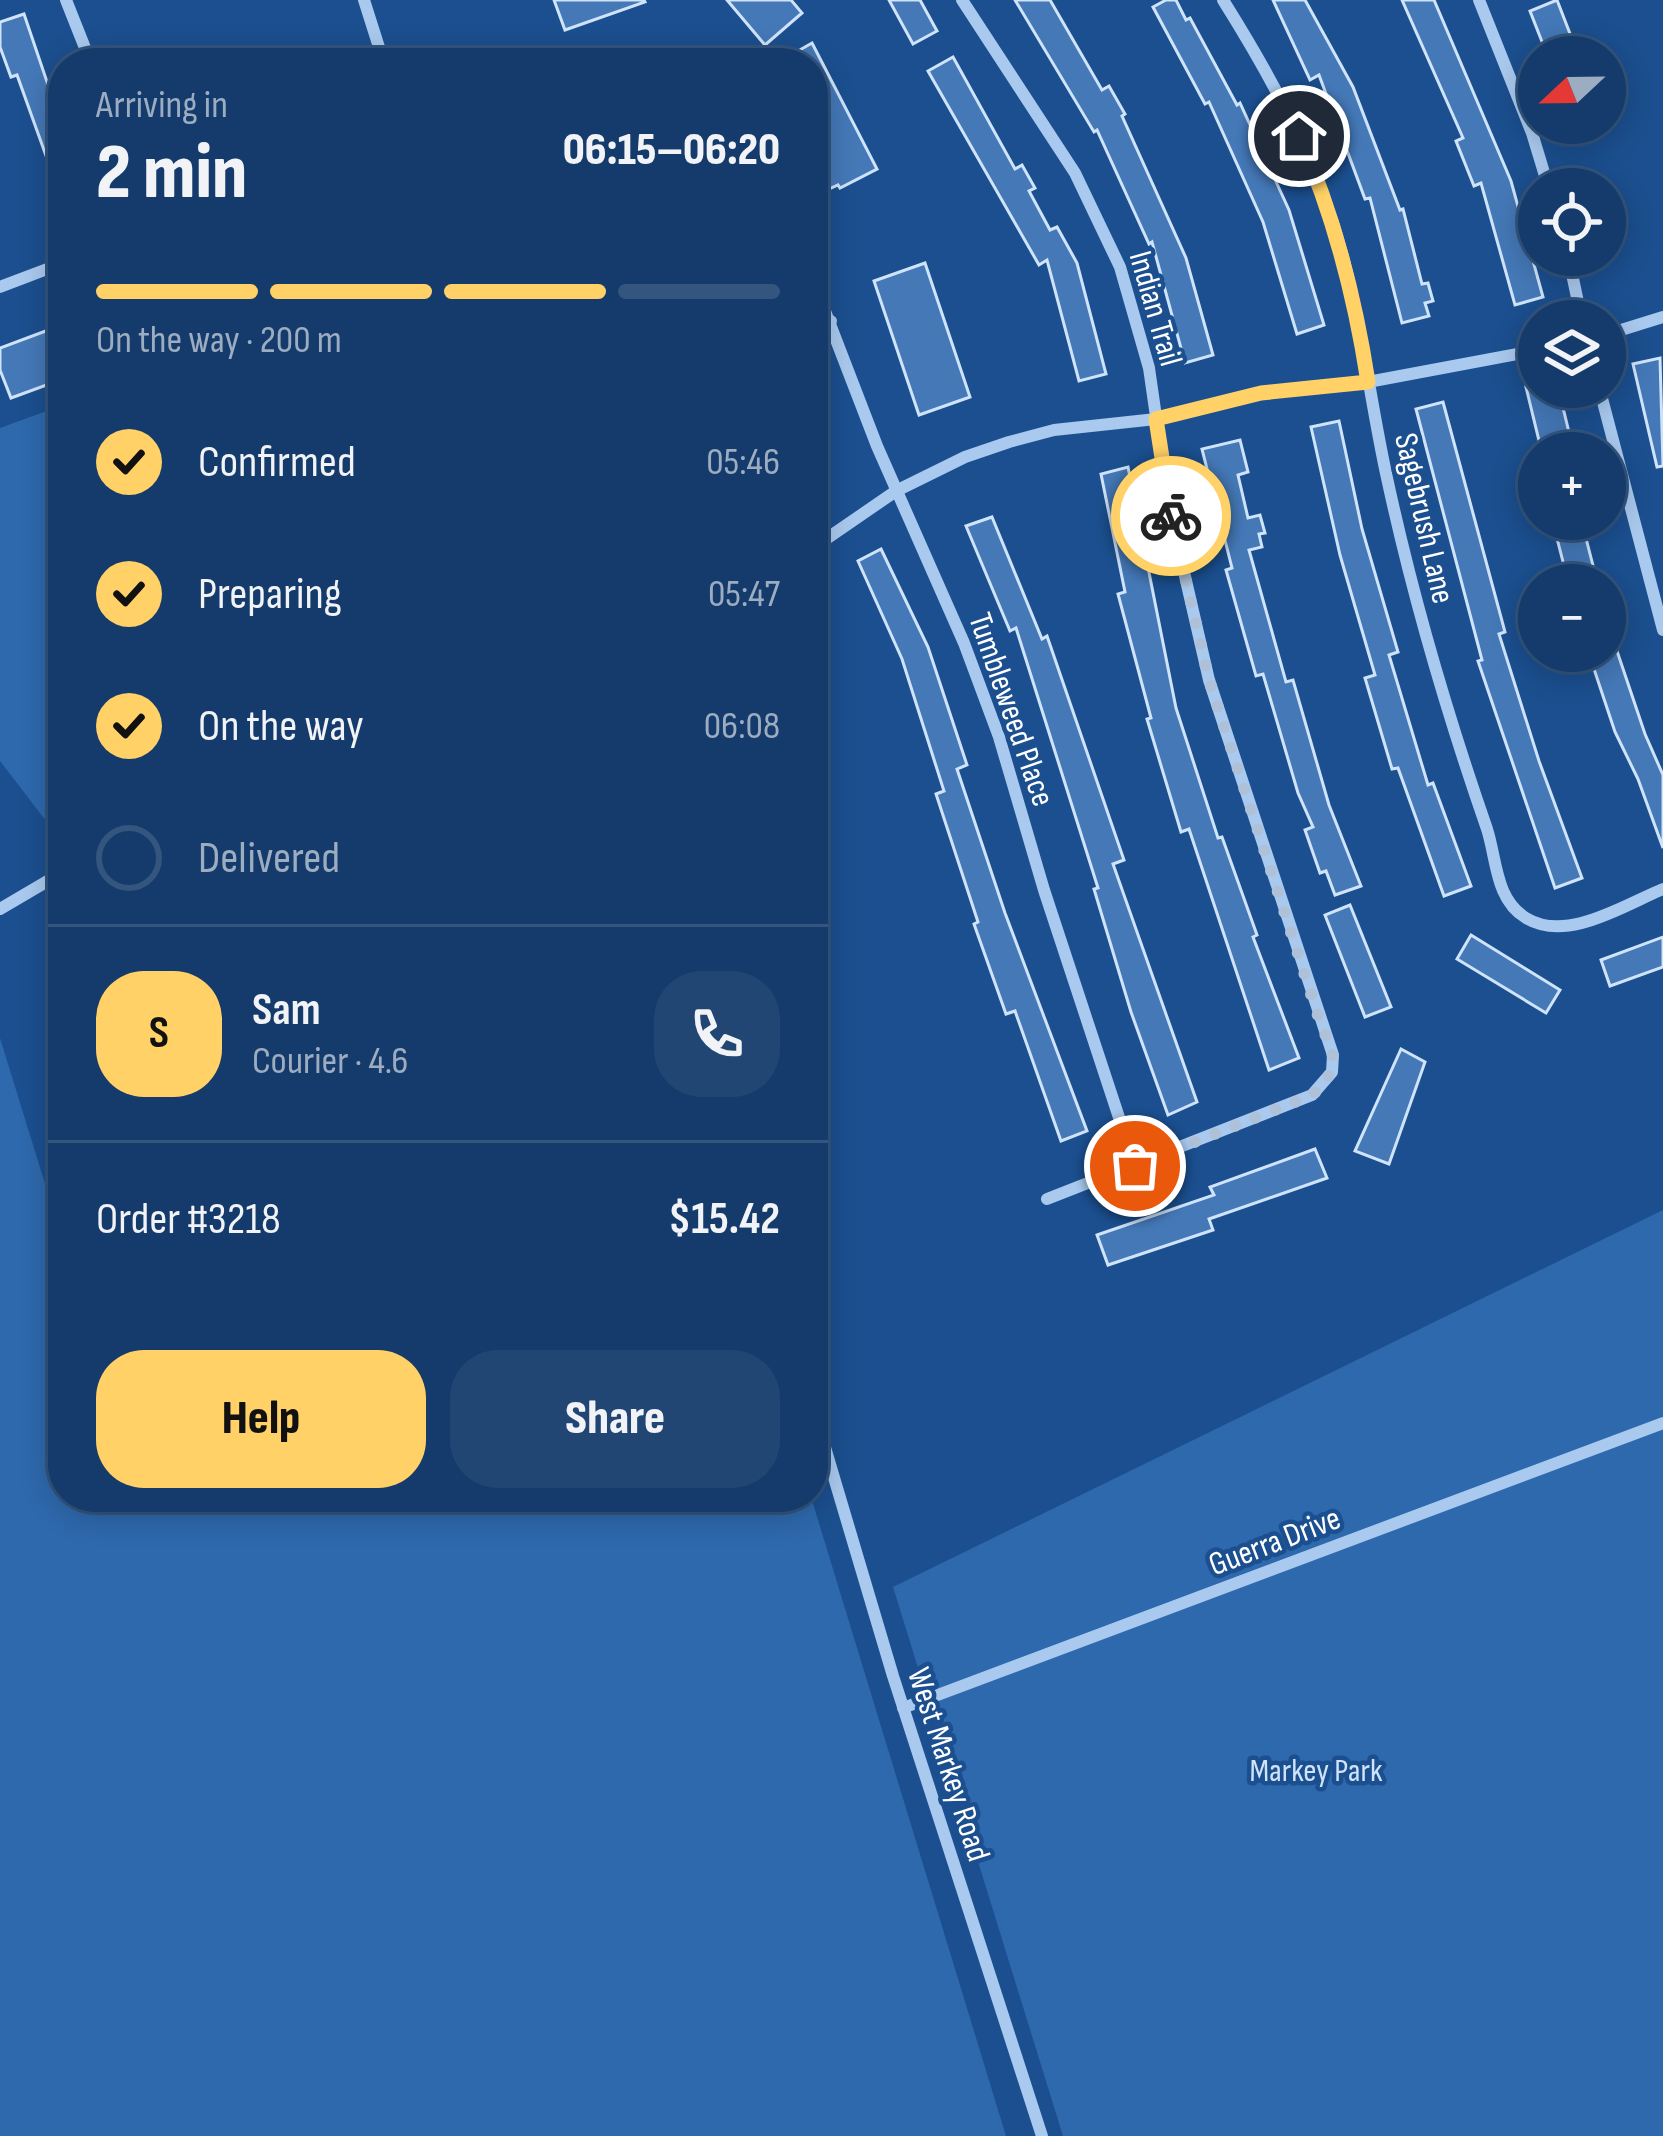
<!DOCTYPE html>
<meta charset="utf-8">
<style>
body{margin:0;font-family:"Sofia Sans Condensed",sans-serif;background:#214673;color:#f1f3f6;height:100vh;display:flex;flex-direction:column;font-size:45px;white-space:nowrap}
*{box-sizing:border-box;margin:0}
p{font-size:39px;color:#9dadc1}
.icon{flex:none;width:66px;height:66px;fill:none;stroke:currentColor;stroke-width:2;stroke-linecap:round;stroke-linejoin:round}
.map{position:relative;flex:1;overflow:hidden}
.drawer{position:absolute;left:48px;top:48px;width:780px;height:1464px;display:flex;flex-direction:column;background:#143b6b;border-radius:48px;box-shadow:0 6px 30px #0003,0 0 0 3px #33557e}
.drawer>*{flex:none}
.needle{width:78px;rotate:248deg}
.buttons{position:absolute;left:1518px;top:36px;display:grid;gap:24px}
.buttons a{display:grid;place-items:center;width:108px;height:108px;border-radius:50%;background:#143b6b;box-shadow:0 6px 30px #0003,0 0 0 3px #33557e;font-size:60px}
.pin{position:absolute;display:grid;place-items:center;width:102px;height:102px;color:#fff;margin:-51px;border:6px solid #fff;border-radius:50%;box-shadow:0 3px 12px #0007}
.courier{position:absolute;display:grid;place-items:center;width:120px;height:120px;margin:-60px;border:9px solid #ffd166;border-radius:50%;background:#fff;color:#222;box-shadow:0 3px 15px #0007}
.head em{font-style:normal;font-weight:800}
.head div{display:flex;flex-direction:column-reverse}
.head{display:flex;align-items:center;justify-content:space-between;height:204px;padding:0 48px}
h1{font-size:78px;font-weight:800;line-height:90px}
.bar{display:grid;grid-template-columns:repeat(4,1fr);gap:18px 12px;align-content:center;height:144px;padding:0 48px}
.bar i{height:15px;border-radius:9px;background:#33557e}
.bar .selected{background:#ffd166}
.bar p{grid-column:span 4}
.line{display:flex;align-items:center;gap:30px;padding:0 48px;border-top:3px solid #33557e}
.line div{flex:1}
.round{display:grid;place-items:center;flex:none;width:126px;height:126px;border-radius:48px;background:#214673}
ol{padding:0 48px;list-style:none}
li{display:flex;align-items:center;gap:36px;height:132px}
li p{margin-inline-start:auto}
li .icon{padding:12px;border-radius:50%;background:#ffd166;color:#111;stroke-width:4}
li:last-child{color:#9dadc1}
li i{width:66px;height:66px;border:6px solid #33557e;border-radius:50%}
.primary-button{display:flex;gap:24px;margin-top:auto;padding:24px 48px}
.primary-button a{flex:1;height:138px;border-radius:48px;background:#ffd166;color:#111;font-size:48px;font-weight:800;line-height:138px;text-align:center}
.primary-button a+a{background:#214673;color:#f1f3f6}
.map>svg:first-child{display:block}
.green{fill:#2e69ad}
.building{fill:#4478b7;stroke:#cfe3fa;stroke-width:3}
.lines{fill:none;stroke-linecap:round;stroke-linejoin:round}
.street{stroke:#a9c9ee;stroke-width:12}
.done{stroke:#afc1d8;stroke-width:12;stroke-dasharray:0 21.6}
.route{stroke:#ffd166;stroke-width:15}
.labels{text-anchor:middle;stroke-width:9;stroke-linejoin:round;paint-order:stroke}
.street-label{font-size:33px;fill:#fff;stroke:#1b4f8f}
.park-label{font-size:33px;fill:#cfe3fa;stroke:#1b4f8f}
</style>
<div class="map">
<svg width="1663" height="2136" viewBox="0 0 1663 2136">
<rect width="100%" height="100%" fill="#1b4f8f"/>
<!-- green -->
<g class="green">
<path d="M63 405V843L0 761V428Z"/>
<path d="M0 1038 63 1242V1497H811L1006 2136H0Z"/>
<path d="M1663 1210V2136H1063L893 1587Z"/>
</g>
<!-- building -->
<g class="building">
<path d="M554 0H644L645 2 565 30Z"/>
<path d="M727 0H791L802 13 765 45Z"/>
<path d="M889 0H920L937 31 913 44Z"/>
<path d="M1015 0H1050L1102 90 1109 86 1125 114 1122 116 1186 258 1213 355 1185 363 1152 242 1149 244 1097 130 1094 132Z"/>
<path d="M1166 0H1176L1186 20 1190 18 1237 105 1240 103 1289 210 1324 325 1297 334 1263 222 1209 102 1205 104 1153 7Z"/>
<path d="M1273 0H1305L1353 87 1400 210 1403 209 1422 284 1428 283 1433 301 1425 303 1429 316 1402 323 1370 198 1365 199 1319 75 1310 80Z"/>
<path d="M1402 0H1434L1511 181 1543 297 1515 305 1481 183 1474 186 1456 141 1463 138Z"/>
<path d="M1557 0 1579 57H1548L1530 11Z"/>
<path d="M24 14 63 129V203L17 75 11 77 0 47V22Z"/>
<path d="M812 43 877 169 840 188 838 185 829 189 813 146V63H777Z"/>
<path d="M953 57 1015 169 1022 165 1035 188 1029 191 1050 230 1057 227 1077 263 1106 374 1079 381 1047 260 1039 265 928 71Z"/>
<path d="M925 263 970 397 919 415 874 281Z"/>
<path d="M51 329 63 362V379L11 398 0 370V348Z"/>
<path d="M1660 358 1663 466 1657 467 1633 364Z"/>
<path d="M1526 387H1558L1573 449 1568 453H1542Z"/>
<path d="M1443 402 1505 632 1499 634 1539 761 1582 878 1555 888 1478 661 1482 660 1416 409Z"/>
<path d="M1339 421 1362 529 1398 652 1389 655 1428 785 1433 783 1471 886 1444 896 1398 768 1392 769 1365 678 1375 675 1340 555 1311 427Z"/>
<path d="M1240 440 1248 472 1238 475 1248 518 1260 515 1265 533 1259 534 1262 547 1249 550 1286 682 1293 680 1329 805 1361 886 1335 895 1326 871 1320 873 1305 830 1313 827 1298 793 1263 674 1256 676 1226 570 1232 568 1202 449Z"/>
<path d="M1128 467 1176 708 1218 838 1222 837 1257 935 1253 937 1299 1058 1269 1070 1189 829 1181 832 1147 719 1151 718 1118 594 1125 592 1101 474Z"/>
<path d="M992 517 1042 639 1047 636 1124 860 1113 864 1197 1102 1168 1115 1131 1012 1094 889 1098 888 1016 628 1010 631 966 526Z"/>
<path d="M1552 519H1581L1598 585H1569Z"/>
<path d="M881 549 928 647 967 765 957 769 1005 913 1087 1131 1061 1141 1015 1011 1006 1014 974 924 978 922 936 794 944 791 902 659 858 561Z"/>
<path d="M1588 651H1617L1645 734 1663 775V848L1638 779 1615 732Z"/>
<path d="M1350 905 1391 1007 1365 1017 1325 915Z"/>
<path d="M1471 935 1560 990 1546 1013 1457 959Z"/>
<path d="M1663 937V967L1610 986 1601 960Z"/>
<path d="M1401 1049 1425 1062 1389 1164 1355 1151Z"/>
<path d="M1315 1149 1327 1178 1209 1219 1213 1230 1108 1265 1097 1235 1214 1195 1210 1187Z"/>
</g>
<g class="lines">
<!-- street -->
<g class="street">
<path d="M66 0 91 63"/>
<path d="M364 0 384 63"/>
<path d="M962 0 1075 173 1120 267 1149 368 1169 507 1209 680 1333 1055 1332 1072 1312 1095 1047 1199"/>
<path d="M1223 0C1267 70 1306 141 1332 220 1360 304 1368 392 1387 478 1413 598 1447 714 1487 829 1497 860 1495 899 1526 918 1567 943 1624 905 1663 889"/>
<path d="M1479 0 1532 133 1549 189"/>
<path d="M662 63 678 57 699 63"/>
<path d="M1568 255 1582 321"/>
<path d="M813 280 877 446 964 643 999 737 1044 890 1135 1166"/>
<path d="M0 287 63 263"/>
<path d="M813 327 831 321"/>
<path d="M1605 335 1663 317"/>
<path d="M1599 387 1663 630"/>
<path d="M813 548 896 491 965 457 1009 442 1054 430 1156 419 1261 393 1368 382 1539 350"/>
<path d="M0 909 63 872"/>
<path d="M813 1407 893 1676 1042 2136"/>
<path d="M903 1708 1663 1423"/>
</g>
</g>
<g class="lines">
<!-- done -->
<path class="done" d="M1135 1166 1312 1095C1335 1077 1339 1055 1323 1031L1209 680 1171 516"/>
<!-- route -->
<path class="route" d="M1171 516 1156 419 1261 393 1368 382C1355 297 1334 215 1299 136"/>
</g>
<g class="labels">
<!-- street labels -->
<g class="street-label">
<text transform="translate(1157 308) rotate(74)" y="12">Indian Trail</text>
<text transform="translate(1426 518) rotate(77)" y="12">Sagebrush Lane</text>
<text transform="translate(1013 709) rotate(71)" y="12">Tumbleweed Place</text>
<text transform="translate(1274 1540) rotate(-21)" y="12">Guerra Drive</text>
<text transform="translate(950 1764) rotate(72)" y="12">West Markey Road</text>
</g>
<!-- park labels -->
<g class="park-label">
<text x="1316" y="1781">Markey Park</text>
</g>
</g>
</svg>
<div class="buttons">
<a><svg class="needle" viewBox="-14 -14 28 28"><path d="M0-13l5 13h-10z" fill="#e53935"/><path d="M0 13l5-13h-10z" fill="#9dadc1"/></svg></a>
<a><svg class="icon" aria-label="locate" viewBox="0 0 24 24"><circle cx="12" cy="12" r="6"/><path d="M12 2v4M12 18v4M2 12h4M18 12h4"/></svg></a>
<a><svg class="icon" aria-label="layers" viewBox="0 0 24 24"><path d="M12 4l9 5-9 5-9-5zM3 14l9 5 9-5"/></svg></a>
<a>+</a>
<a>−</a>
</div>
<div class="pin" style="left:1135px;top:1166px;background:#ea580c"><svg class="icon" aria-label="bag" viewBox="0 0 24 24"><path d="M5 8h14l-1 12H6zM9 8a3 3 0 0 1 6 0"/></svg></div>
<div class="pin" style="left:1299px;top:136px;background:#1f2937"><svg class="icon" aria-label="home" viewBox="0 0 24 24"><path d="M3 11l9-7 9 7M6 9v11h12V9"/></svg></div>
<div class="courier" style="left:1171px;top:516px"><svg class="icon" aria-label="bike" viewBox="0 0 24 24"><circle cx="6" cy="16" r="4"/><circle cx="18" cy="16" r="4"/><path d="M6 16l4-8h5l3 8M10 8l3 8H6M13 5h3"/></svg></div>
<section class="drawer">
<div class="head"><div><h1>2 min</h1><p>Arriving in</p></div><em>06:15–06:20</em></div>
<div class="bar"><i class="selected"></i><i class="selected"></i><i class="selected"></i><i></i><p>On the way · 200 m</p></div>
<ol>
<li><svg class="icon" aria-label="check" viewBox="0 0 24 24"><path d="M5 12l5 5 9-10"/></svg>Confirmed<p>05:46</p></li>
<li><svg class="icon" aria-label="check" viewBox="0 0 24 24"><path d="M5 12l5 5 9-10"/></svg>Preparing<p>05:47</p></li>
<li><svg class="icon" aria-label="check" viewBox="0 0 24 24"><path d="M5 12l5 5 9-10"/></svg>On the way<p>06:08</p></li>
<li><i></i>Delivered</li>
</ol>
<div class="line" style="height:216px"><b class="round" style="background:#ffd166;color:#111">S</b><div><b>Sam</b><p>Courier · 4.6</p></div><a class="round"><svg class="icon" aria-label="phone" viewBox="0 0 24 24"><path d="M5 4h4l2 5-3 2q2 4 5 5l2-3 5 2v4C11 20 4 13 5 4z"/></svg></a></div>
<div class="line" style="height:156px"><div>Order #3218</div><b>$15.42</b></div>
<div class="primary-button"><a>Help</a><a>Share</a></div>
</section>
</div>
